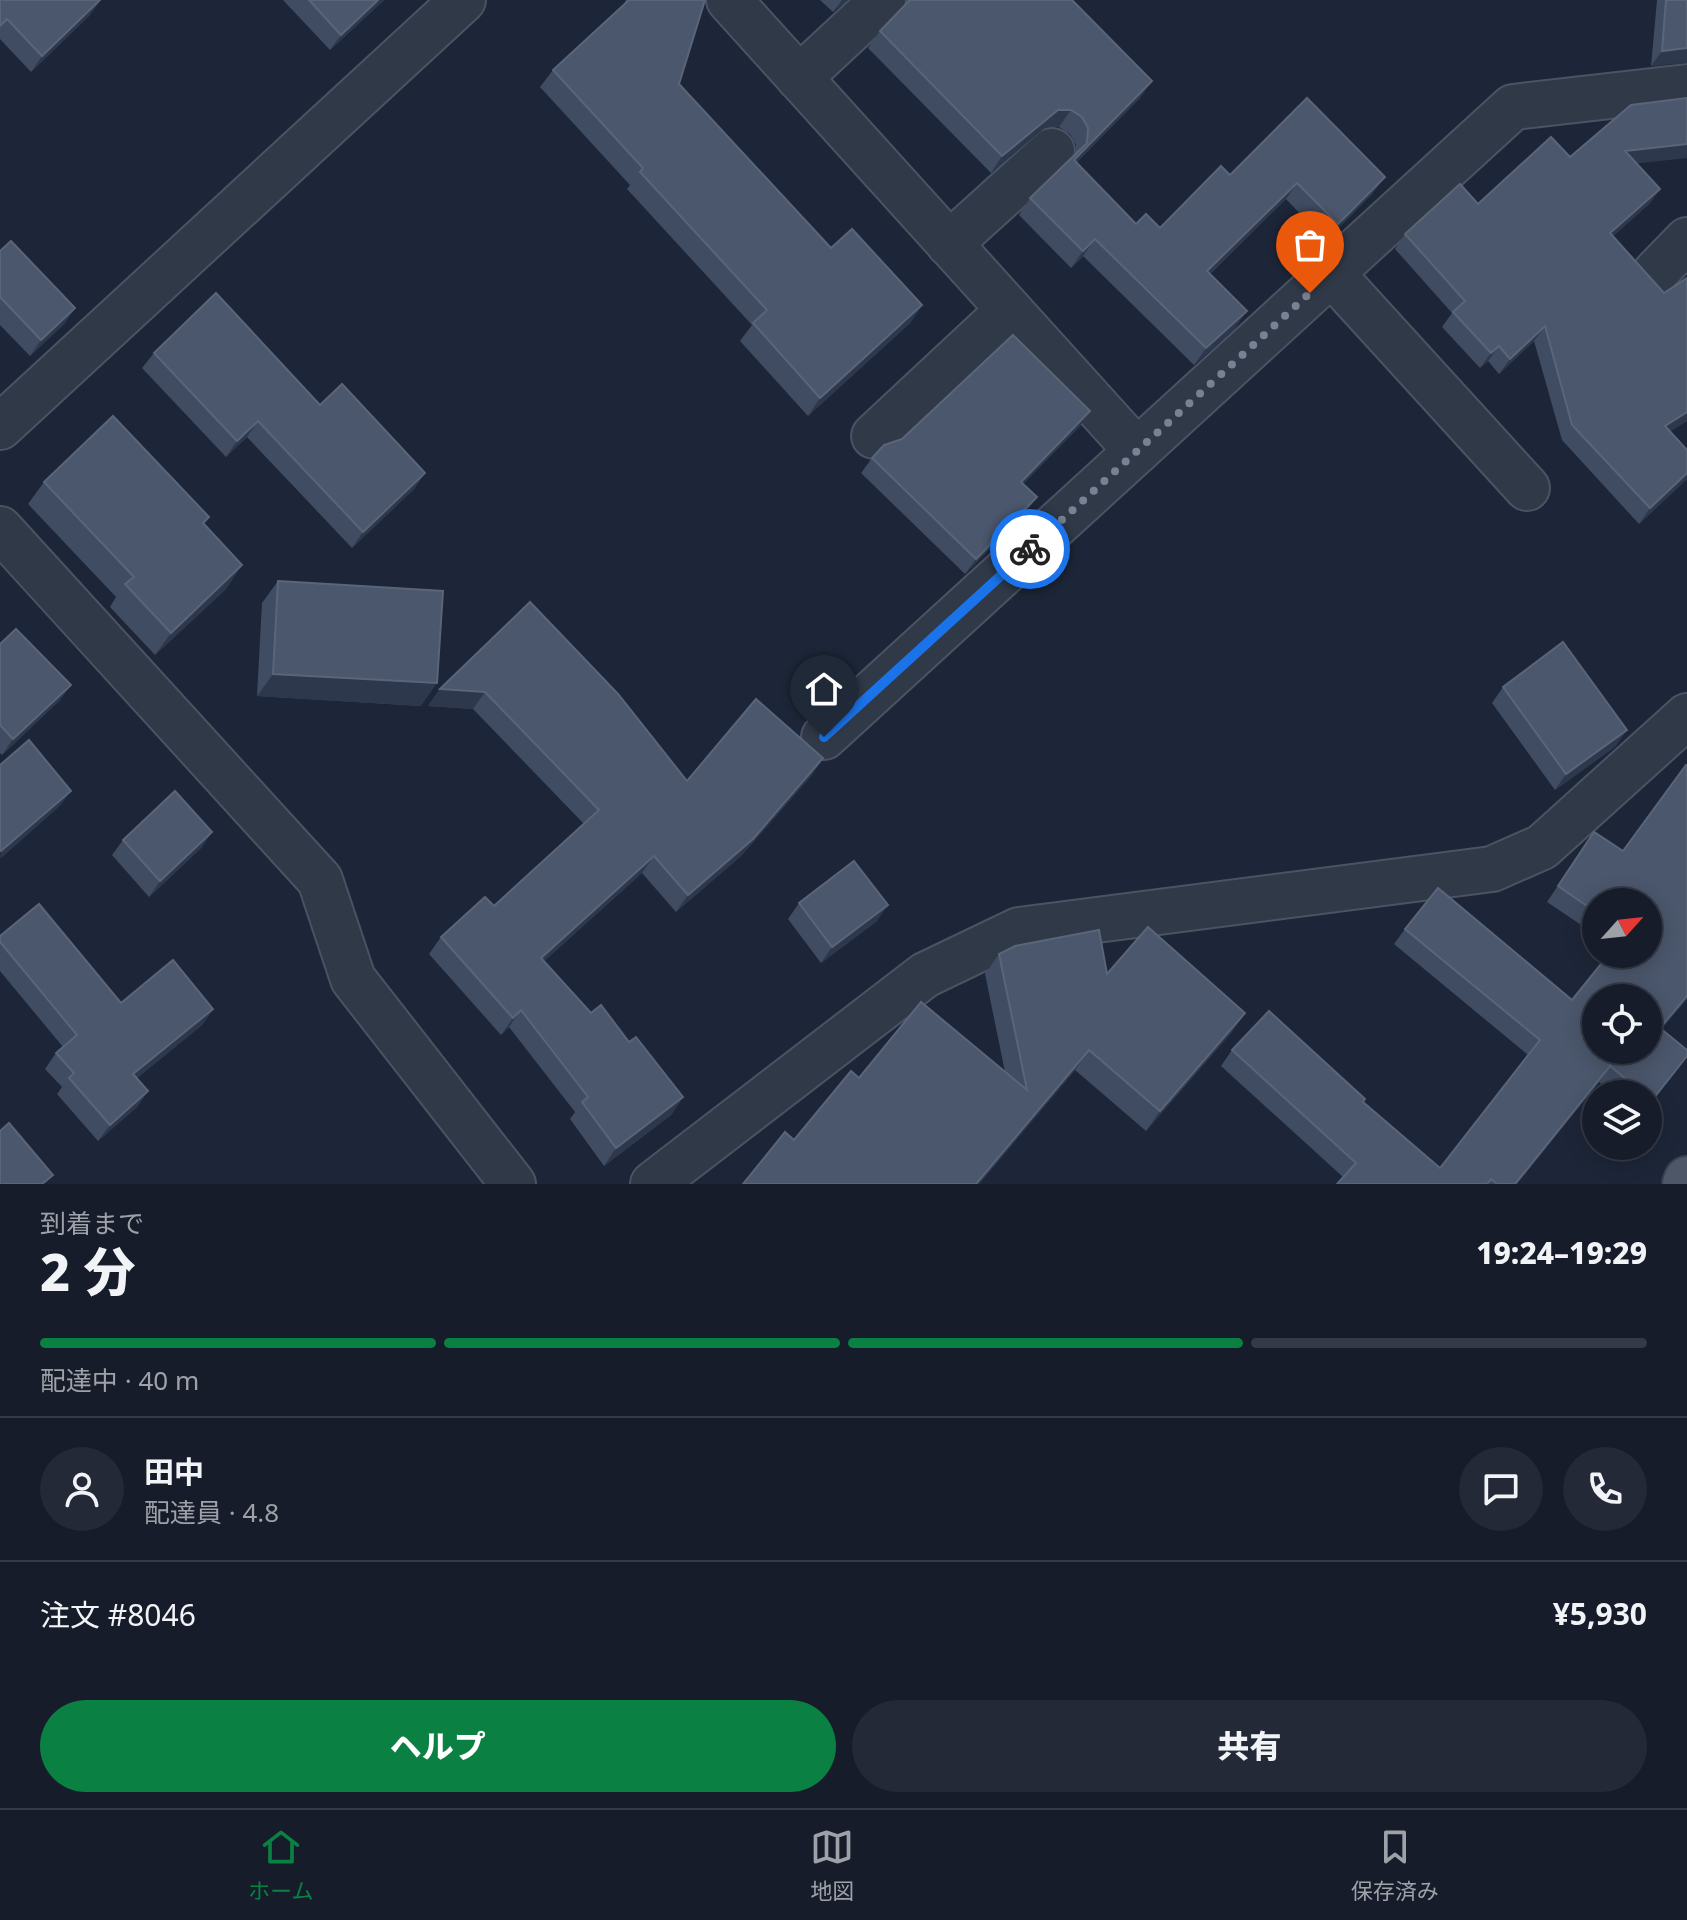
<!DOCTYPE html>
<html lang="ja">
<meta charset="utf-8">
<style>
body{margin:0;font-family:"Noto Sans","Noto Sans JP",sans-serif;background:#232936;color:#f1f3f6;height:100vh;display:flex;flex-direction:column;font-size:30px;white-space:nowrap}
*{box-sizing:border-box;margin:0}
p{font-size:26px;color:#9ea1a8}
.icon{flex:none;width:44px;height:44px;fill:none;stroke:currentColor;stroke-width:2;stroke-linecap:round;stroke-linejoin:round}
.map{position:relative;height:1184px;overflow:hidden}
.side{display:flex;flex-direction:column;background:#161c2a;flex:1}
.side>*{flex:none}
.needle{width:52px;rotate:63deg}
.controls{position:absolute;left:1582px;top:888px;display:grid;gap:16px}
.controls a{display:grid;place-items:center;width:80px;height:80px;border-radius:50%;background:#161c2a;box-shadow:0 4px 20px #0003,0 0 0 2px #353a47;font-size:40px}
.pin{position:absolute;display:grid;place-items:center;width:68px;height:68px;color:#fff;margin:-82px -34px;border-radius:50% 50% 50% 0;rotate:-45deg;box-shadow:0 0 8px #0007}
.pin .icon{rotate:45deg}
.courier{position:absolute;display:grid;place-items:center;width:80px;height:80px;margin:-40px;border:6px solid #1a73e8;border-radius:50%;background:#fff;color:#222;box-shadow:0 2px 10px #0007}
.summary em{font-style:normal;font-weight:800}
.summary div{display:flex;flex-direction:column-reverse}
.summary{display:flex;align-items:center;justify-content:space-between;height:136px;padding:0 40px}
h1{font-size:52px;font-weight:800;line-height:60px}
.bar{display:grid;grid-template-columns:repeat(4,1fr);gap:12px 8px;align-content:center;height:96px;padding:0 40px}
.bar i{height:10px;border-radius:6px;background:#353a47}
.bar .active{background:#0b8043}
.bar p{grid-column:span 4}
.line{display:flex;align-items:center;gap:20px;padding:0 40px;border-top:2px solid #353a47}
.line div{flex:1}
.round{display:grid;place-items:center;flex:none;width:84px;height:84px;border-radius:42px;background:#232936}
.primary-button{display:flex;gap:16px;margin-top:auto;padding:16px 40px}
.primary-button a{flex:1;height:92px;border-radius:48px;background:#0b8043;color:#fff;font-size:32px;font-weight:800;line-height:92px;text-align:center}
.primary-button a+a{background:#232936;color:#f1f3f6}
.dock{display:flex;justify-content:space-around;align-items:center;height:112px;border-top:2px solid #353a47;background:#161c2a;font-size:22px;color:#9ea1a8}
.dock a{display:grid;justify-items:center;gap:4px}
.dock .active{color:#0b8043}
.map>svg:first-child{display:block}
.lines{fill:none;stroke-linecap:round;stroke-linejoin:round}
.minor-casing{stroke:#4b5363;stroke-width:48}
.primary-casing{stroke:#3a4251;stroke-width:48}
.minor{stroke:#303948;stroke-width:44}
.primary{stroke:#4e5768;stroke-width:44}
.wall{fill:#404c61}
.shaded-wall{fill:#2d384c}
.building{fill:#4b576c;stroke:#5a657a;stroke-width:2;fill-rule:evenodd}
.done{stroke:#798294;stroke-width:8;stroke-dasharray:0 14.4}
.route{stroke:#1a73e8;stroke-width:10}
</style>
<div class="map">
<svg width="1687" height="1184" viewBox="0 0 1687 1184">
<rect width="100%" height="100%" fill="#1d2638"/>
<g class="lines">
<defs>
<g id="minor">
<path d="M729 0 1137 451 1513 107 1687 87"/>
<path d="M799 78 883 0"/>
<path d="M949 244 1052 151"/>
<path d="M1656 272 1687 240"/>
<path d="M1331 273 1527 488"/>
<path d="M0 427 463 0"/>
<path d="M874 436 1009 310"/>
<path d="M0 529 320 880 353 979 513 1184"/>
<path d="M824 737 1137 451"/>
<path d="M653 1184 925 975 1019 930 1492 869 1542 847 1687 716"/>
</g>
<path id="primary" d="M1685 1184 1687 1179"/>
</defs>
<!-- minor casing -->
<use href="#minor" class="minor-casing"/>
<!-- primary casing -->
<use href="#primary" class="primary-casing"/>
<!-- minor -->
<use href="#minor" class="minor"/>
<!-- primary -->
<use href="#primary" class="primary"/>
</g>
<!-- wall -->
<g class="wall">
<path d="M0 0 90 15 31 72 0 39Z"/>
<path d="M283 0H384L330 50Z"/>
<path d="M626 0H705L679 84 831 248 922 305 910 323 808 416 740 341 752 325 627 189 630 185 540 87 553 70 624 4Z"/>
<path d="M820 0H848L833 12Z"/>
<path d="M907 0H1072L1140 98 1076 163 1136 224 1160 228 1230 175 1307 98 1373 193 1326 241 1286 199 1210 274 1235 328 1194 365 1083 256 1071 268 1019 215 1030 198 1076 154V145L1070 134 1059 127H1046L991 173 868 48 880 31 907 3Z"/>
<path d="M1657 0H1687L1685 62 1651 66Z"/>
<path d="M1570 157 1637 164 1660 189 1649 204 1613 236 1664 293 1687 278V421L1670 431 1687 479 1639 524 1562 440 1534 341 1499 374 1488 361 1480 368 1442 327 1452 313 1395 249 1405 234 1478 204Z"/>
<path d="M0 251 75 308 64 324 30 356 0 325Z"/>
<path d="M154 353 320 405 425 473 414 489 352 548 247 437 226 457 142 368Z"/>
<path d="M1090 411 1080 426 1023 484 1026 512 965 574 861 473 872 458 902 439Z"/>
<path d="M44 482 209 517 204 524 227 588 155 655 110 607 116 597 28 504Z"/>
<path d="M278 581 421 706 257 696 262 603Z"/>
<path d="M530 602 687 781 823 758 811 776 741 856 676 912 642 873 544 961 591 1013 629 1042 683 1097 671 1115 604 1166 570 1119 575 1112 509 1027 501 1035 429 954 441 937 494 906 584 824 473 709 428 706 440 689Z"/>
<path d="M0 644 71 685 59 701 2 755 0 753Z"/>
<path d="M1503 687 1616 746 1555 790 1492 703Z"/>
<path d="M1687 766V999L1661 1029 1687 1057 1648 1107V1094H1614L1599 1082 1517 1184H1337L1343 1177 1221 1066 1232 1050 1363 1102 1440 1168 1528 1055 1394 944 1405 929 1572 1000 1648 954 1596 902V935L1547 902 1594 832 1623 851Z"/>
<path d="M212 832 201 848 149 897 112 855 123 840Z"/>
<path d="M799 903 877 921 821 963 788 919Z"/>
<path d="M0 936 121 1003 213 1009 202 1025 137 1078 148 1091 137 1107 98 1141 57 1094 62 1087 45 1069 56 1053 63 1047 0 971Z"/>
<path d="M999 954 1107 974 1245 1013 1231 1033 1146 1131 1075 1070 979 1184 794 1140 1005 1072 985 974Z"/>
</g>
<!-- shaded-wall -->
<g class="shaded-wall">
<path d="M101 0 90 15 31 72 42 56Z"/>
<path d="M378 0H384L330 50 341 35Z"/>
<path d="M842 0H848L833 12Z"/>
<path d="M1687 48V63L1651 66 1662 51Z"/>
<path d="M1152 81 1140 98 1062 177 1074 160Z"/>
<path d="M1058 110H1071L1059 127H1046L991 173 1002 156Z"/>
<path d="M1687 144V158L1614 166 1625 151Z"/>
<path d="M1385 177 1373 193 1326 241 1338 224Z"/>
<path d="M1297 183 1286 199 1195 288 1207 271Z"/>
<path d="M1660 189 1649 204 1599 249 1610 233Z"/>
<path d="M1095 239 1083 256 1071 268 1083 251Z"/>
<path d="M922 305 910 323 808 416 820 398Z"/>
<path d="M75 308 64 324 30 356 41 340Z"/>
<path d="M1247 311 1235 328 1194 365 1206 348Z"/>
<path d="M1545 326 1534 341 1499 374 1510 359Z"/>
<path d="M1499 346 1488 361 1480 368 1491 353Z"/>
<path d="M1090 411 1080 426 1010 497 1021 482Z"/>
<path d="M1687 412V421L1654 441 1665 426Z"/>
<path d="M258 421 247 437 226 457 237 441Z"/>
<path d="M425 473 414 489 352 548 363 532Z"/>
<path d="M1687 473V479L1639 524 1650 508Z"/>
<path d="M1037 497 1026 512 965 574 976 559Z"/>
<path d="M242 565 227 588 155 655 171 633Z"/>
<path d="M273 674 437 683 421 706 257 696Z"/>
<path d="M71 685 59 701 2 755 13 739Z"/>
<path d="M440 689 485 692 473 709 428 706Z"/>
<path d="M1627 730 1616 746 1555 790 1566 774Z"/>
<path d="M823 758 811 776 741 856 676 912 688 895Z"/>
<path d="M71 791 60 806 0 859 1 851Z"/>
<path d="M212 832 201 848 149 897 160 881Z"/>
<path d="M654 856 642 873 529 975 541 958Z"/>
<path d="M888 905 877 921 821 963 832 947Z"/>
<path d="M1687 996V999L1649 1044 1660 1028Z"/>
<path d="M213 1009 202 1025 122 1090 133 1074Z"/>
<path d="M521 1010 509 1027 501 1035 513 1018Z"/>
<path d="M1245 1013 1231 1033 1146 1131 1160 1111Z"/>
<path d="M1089 1050 1075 1070 979 1184H976Z"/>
<path d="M1687 1056 1679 1068 1648 1107 1652 1100Z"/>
<path d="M1610 1066 1599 1082 1517 1184H1515Z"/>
<path d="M148 1091 137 1107 98 1141 110 1125Z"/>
<path d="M683 1097 671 1115 604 1166 616 1148Z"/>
</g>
<!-- building -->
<g class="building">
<path d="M0 0H100L42 56 7 19 0 26Z"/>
<path d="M309 0H378L341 35Z"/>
<path d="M629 0H705L679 84 831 248 852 229 922 305 820 398 753 323 767 310 640 172 643 168 553 70Z"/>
<path d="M910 0H1072L1152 81 1074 160 1136 224 1146 214 1160 228 1221 166 1230 175 1307 98 1385 177 1338 224 1297 183 1207 271 1247 311 1206 348 1095 239 1083 251 1030 198 1087 143 1088 128 1082 117 1071 110H1058L1002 156 880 31Z"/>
<path d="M1666 0H1687V48L1662 51Z"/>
<path d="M1687 98V144L1625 151 1660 189 1610 233 1664 293 1687 278V412L1665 426 1687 450V473L1650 508 1572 425 1545 326 1510 359 1499 346 1491 353 1453 312 1465 301 1405 234 1460 184 1478 204 1551 137 1570 157 1631 105Z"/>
<path d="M11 241 75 308 41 340 0 297V251Z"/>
<path d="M216 293 320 405 342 384 425 473 363 532 258 421 237 441 154 353Z"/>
<path d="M1013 335 1090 411 1021 482 1037 497 976 559 872 458 884 445 902 439Z"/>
<path d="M113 416 209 517 203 523 242 565 171 633 125 584 134 577 44 482Z"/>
<path d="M278 581 443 591 437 683 273 674Z"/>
<path d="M530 602 618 694 687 781 756 699 823 758 753 839 688 895 654 856 541 958 591 1013 601 1005 629 1042 636 1037 683 1097 616 1148 582 1102 588 1097 521 1010 513 1018 441 937 485 897 494 906 599 810 485 692 440 689Z"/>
<path d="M16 629 71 685 13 739 0 725V644Z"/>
<path d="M1563 642 1627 730 1566 774 1503 687Z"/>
<path d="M29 740 71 791 1 851 0 850V765Z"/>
<path d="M1686 765 1687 766V996L1660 1028 1687 1050V1056L1652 1100 1648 1097V1094H1644L1610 1066 1515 1184H1497L1491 1179 1487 1184H1337L1356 1163 1232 1050 1269 1011 1365 1099 1363 1102 1440 1168 1540 1040 1405 929 1438 888 1572 1000 1609 954H1648V902H1596V912L1558 886 1594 832 1623 851ZM1596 998H1648V1050H1596Z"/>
<path d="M175 791 212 832 160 881 123 840Z"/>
<path d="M854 861 888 905 832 947 799 903Z"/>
<path d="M39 904 121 1003 173 960 213 1009 133 1074 148 1091 110 1125 69 1078 74 1073 56 1053 77 1035 0 942V936Z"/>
<path d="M1148 927 1245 1013 1160 1111 1089 1050 976 1184H743L785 1132 794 1140 851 1071 859 1078 921 1002 1027 1090 999 954 1015 946 1099 930 1107 974Z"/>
<path d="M9 1123 53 1175 42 1184H0V1131Z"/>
</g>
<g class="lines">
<!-- done -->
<path class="done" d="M1030 549 1310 293"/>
<!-- route -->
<path class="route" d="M824 737 1030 549"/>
</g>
</svg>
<div class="controls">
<a><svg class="needle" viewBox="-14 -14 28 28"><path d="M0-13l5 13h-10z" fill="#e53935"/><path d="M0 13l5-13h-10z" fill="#9ea1a8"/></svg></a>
<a><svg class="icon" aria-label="locate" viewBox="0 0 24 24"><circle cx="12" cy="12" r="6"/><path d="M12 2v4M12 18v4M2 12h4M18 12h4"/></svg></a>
<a><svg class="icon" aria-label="layers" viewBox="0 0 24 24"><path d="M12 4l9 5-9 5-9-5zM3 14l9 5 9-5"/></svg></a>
</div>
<div class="pin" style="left:1310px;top:293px;background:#ea580c"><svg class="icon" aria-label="bag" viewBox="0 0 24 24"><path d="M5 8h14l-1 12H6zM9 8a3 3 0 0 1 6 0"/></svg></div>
<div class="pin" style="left:824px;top:737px;background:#1f2937"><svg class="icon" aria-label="home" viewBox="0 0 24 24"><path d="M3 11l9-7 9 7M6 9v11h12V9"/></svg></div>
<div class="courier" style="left:1030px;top:549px"><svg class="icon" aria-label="bike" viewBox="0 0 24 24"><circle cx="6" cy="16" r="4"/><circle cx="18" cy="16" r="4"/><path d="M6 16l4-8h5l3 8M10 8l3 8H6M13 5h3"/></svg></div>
</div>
<section class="side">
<div class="summary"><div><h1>2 分</h1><p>到着まで</p></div><em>19:24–19:29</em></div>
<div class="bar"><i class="active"></i><i class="active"></i><i class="active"></i><i></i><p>配達中 · 40 m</p></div>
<div class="line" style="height:144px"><a class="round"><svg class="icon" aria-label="person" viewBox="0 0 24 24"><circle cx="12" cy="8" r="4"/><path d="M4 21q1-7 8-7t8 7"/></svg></a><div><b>田中</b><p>配達員 · 4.8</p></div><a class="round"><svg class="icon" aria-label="chat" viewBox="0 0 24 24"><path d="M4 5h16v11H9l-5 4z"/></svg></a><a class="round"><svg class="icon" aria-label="phone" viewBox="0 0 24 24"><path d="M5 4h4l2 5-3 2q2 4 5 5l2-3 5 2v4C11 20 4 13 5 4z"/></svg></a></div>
<div class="line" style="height:104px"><div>注文 #8046</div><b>¥5,930</b></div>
<div class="primary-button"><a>ヘルプ</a><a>共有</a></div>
</section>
<nav class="dock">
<a class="active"><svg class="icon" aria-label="home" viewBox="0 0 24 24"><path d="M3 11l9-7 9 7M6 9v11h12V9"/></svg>ホーム</a>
<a><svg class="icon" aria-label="map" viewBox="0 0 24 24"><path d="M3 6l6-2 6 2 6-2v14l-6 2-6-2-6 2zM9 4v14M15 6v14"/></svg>地図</a>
<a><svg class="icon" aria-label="saved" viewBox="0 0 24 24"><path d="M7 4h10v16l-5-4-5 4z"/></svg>保存済み</a>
</nav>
